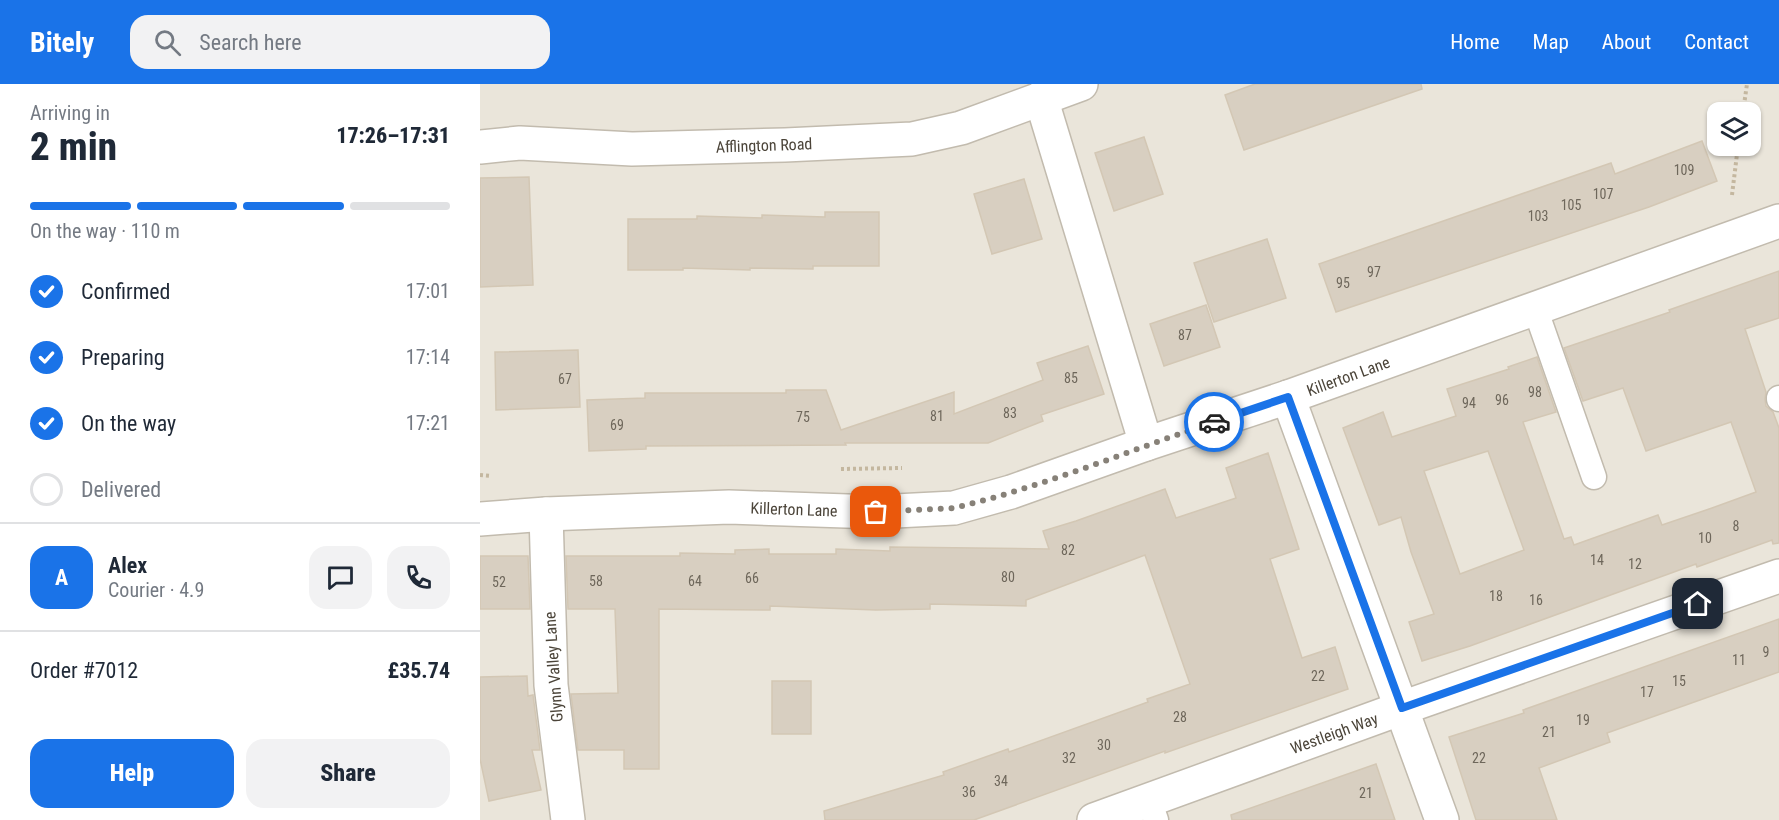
<!DOCTYPE html>
<meta charset="utf-8">
<style>
body{margin:0;font-family:"Roboto Condensed",sans-serif;background:#f2f2f3;color:#1f2937;height:100vh;display:flex;flex-direction:column;font-size:22px;white-space:nowrap}
*{box-sizing:border-box;margin:0}
p{font-size:20px;color:#747a83}
.icon{flex:none;width:33px;height:33px;fill:none;stroke:currentColor;stroke-width:2;stroke-linecap:round;stroke-linejoin:round}
.map{position:relative;flex:1;overflow:hidden}
.drawer{display:flex;flex-direction:column;background:#fff;width:480px}
.drawer>*{flex:none}
.controls{position:absolute;left:1227px;top:18px;display:grid;gap:12px}
.controls a{display:grid;place-items:center;width:54px;height:54px;border-radius:12px;background:#fff;box-shadow:0 2px 4px #0004;font-size:30px}
.pin{position:absolute;display:grid;place-items:center;width:51px;height:51px;color:#fff;margin:-26px;border-radius:12px;box-shadow:0 3px 9px #0006}
.courier{position:absolute;display:grid;place-items:center;width:60px;height:60px;margin:-30px;border:4px solid #1a73e8;border-radius:50%;background:#fff;color:#222;box-shadow:0 2px 8px #0007}
.headline em{font-style:normal;font-weight:800}
.headline div{display:flex;flex-direction:column-reverse}
.headline{display:flex;align-items:center;justify-content:space-between;height:102px;padding:0 30px}
h1{font-size:39px;font-weight:800;line-height:45px}
.bar{display:grid;grid-template-columns:repeat(4,1fr);gap:9px 6px;align-content:center;height:72px;padding:0 30px}
.bar i{height:8px;border-radius:4px;background:#e0e1e3}
.bar .current{background:#1a73e8}
.bar p{grid-column:span 4}
.line{display:flex;align-items:center;gap:15px;padding:0 30px;border-top:2px solid #e0e1e3}
.line div{flex:1}
.round{display:grid;place-items:center;flex:none;width:63px;height:63px;border-radius:18px;background:#f2f2f3}
ol{padding:0 30px;list-style:none}
li{display:flex;align-items:center;gap:18px;height:66px}
li p{margin-inline-start:auto}
li .icon{padding:6px;border-radius:50%;background:#1a73e8;color:#fff;stroke-width:4}
li:last-child{color:#747a83}
li i{width:33px;height:33px;border:3px solid #e0e1e3;border-radius:50%}
.button{display:flex;gap:12px;margin-top:auto;padding:12px 30px}
.button a{flex:1;height:69px;border-radius:18px;background:#1a73e8;color:#fff;font-size:24px;font-weight:800;line-height:69px;text-align:center}
.button a+a{background:#f2f2f3;color:#1f2937}
header{display:flex;align-items:center;gap:36px;box-sizing:border-box;height:84px;padding:0 30px;background:#1a73e8;color:#fff}
header strong{font-size:28px}
nav{display:flex;gap:33px;margin-inline-start:auto;font-size:21px}
.search{width:420px;height:54px;background:#f2f2f3;display:flex;align-items:center;gap:15px;box-sizing:border-box;padding:0 21px;border-radius:18px;color:#747a83;font-size:22px}
main{display:flex;flex:1;min-height:0}
.map>svg:first-child{display:block}
.residential{fill:#eae5da;fill-rule:evenodd}
.building{fill:#d8cfc1;stroke:#d3c7b4;stroke-width:1.5;fill-rule:evenodd}
.lines{fill:none;stroke-linecap:round;stroke-linejoin:round}
.service-casing{stroke:#c2bbae;stroke-width:27}
.minor-casing{stroke:#c2bbae;stroke-width:36}
.path{stroke:#c4b79f;stroke-width:4;stroke-dasharray:3 3;stroke-linecap:butt}
.service{stroke:#fff;stroke-width:24}
.minor{stroke:#fff;stroke-width:33}
.done{stroke:#878178;stroke-width:6;stroke-dasharray:0 10.8}
.route{stroke:#1a73e8;stroke-width:8}
.labels{text-anchor:middle;stroke-width:6;stroke-linejoin:round;paint-order:stroke}
.number-label{font-size:14px;fill:#6e675b}
.street-label{font-size:16px;fill:#4b4439;stroke:#fff}
</style>
<header>
<strong>Bitely</strong>
<div class="search"><svg class="icon" aria-label="search" viewBox="0 0 24 24"><circle cx="10" cy="10" r="6"/><path d="M15 15l6 6"/></svg>Search here</div>
<nav><a>Home</a><a>Map</a><a>About</a><a>Contact</a></nav>
</header>
<main>
<section class="drawer">
<div class="headline"><div><h1>2 min</h1><p>Arriving in</p></div><em>17:26–17:31</em></div>
<div class="bar"><i class="current"></i><i class="current"></i><i class="current"></i><i></i><p>On the way · 110 m</p></div>
<ol>
<li><svg class="icon" aria-label="check" viewBox="0 0 24 24"><path d="M5 12l5 5 9-10"/></svg>Confirmed<p>17:01</p></li>
<li><svg class="icon" aria-label="check" viewBox="0 0 24 24"><path d="M5 12l5 5 9-10"/></svg>Preparing<p>17:14</p></li>
<li><svg class="icon" aria-label="check" viewBox="0 0 24 24"><path d="M5 12l5 5 9-10"/></svg>On the way<p>17:21</p></li>
<li><i></i>Delivered</li>
</ol>
<div class="line" style="height:108px"><b class="round" style="background:#1a73e8;color:#fff">A</b><div><b>Alex</b><p>Courier · 4.9</p></div><a class="round"><svg class="icon" aria-label="chat" viewBox="0 0 24 24"><path d="M4 5h16v11H9l-5 4z"/></svg></a><a class="round"><svg class="icon" aria-label="phone" viewBox="0 0 24 24"><path d="M5 4h4l2 5-3 2q2 4 5 5l2-3 5 2v4C11 20 4 13 5 4z"/></svg></a></div>
<div class="line" style="height:78px"><div>Order #7012</div><b>£35.74</b></div>
<div class="button"><a>Help</a><a>Share</a></div>
</section>
<div class="map">
<svg width="1299" height="736" viewBox="0 0 1299 736">
<rect width="100%" height="100%" fill="#f6f3ec"/>
<!-- residential -->
<path class="residential" d="M0 0H1299V736H0ZM1238 28H1270V62H1238Z"/>
<!-- building -->
<g class="building">
<path d="M775 0H941L942 5 764 66 745 11Z"/>
<path d="M664 53 683 110 634 127 615 69Z"/>
<path d="M1222 57 1237 97 1169 123 856 228 839 180 1131 79 1135 90Z"/>
<path d="M49 93 53 201 0 203V94Z"/>
<path d="M544 95 562 155 512 170 494 110Z"/>
<path d="M345 128H399V182H333V185L270 184V186L203 184V186H148V135H217V132L282 134V131L345 133Z"/>
<path d="M787 155 806 214 734 238 714 179Z"/>
<path d="M1299 187V234L1265 245 1286 308 1285 315 1286 322 1293 328 1299 344V459L1293 460 1292 456 1217 483 1216 480 990 562 942 577 929 538 954 530 931 468 921 433 899 441 863 344 903 328 912 353 976 332 967 305 1029 285 1028 283 1057 273 1076 328 1043 338 1084 455 1091 453 1094 461 1178 431 1182 441 1232 424 1276 408 1251 338 1166 367 1143 304 1103 317 1084 264 1190 228 1189 226ZM1008 367 1044 466 980 490 944 387Z"/>
<path d="M726 221 740 263 684 282 670 240Z"/>
<path d="M608 262 624 310 561 331 563 337 508 359H365L366 361 166 362V365L109 367 107 316 165 314V309H306V306H346L361 346 474 308V330L563 296 557 279Z"/>
<path d="M98 266 100 323 16 326 15 268Z"/>
<path d="M788 369 819 465 790 475 822 574 855 563 868 605 685 669V667L494 736H345L344 727 464 691 463 688 528 665 529 668 668 618 667 615 710 600 665 471 546 516V522L450 520V525L396 526 290 522V526L179 525V685H144V666H98L91 610 138 609 135 525H88L86 472H200V469L255 470V466L289 465V470H356V465L410 467V463L569 465 563 447 596 437 685 405 696 434 756 414 746 384Z"/>
<path d="M0 472H48L50 525H0Z"/>
<path d="M1299 535V588L1127 649 1130 658 1059 684 1077 736H996L969 653 1044 629 1043 626Z"/>
<path d="M47 592 48 612 53 611 60 666H52L61 706 9 717 0 675V593Z"/>
<rect x="292" y="597" width="39" height="53"/>
<path d="M896 680 915 736H752L751 731Z"/>
</g>
<g class="lines">
<defs>
<g id="service">
<path d="M1055 224 1114 393"/>
<path d="M1299 315V314"/>
<path d="M669 716 676 736"/>
</g>
<g id="minor">
<path d="M561 14 666 360"/>
<path d="M0 63 40 59 152 65 305 61 432 55 481 44 601 0"/>
<path d="M808 313 962 736"/>
<path d="M66 430 71 601 88 736"/>
<path d="M0 435 66 430 249 423 396 428 474 424 531 408 666 360 808 313 1299 137"/>
<path d="M614 736 922 624 1299 492"/>
</g>
</defs>
<!-- service casing -->
<use href="#service" class="service-casing"/>
<!-- minor casing -->
<use href="#minor" class="minor-casing"/>
<!-- path -->
<g class="path">
<path d="M1263 28 1267 0"/>
<path d="M1252 111 1258 62"/>
<path d="M361 385 422 384"/>
<path d="M0 391 11 392"/>
</g>
<!-- service -->
<use href="#service" class="service"/>
<!-- minor -->
<use href="#minor" class="minor"/>
</g>
<g class="lines">
<!-- done -->
<path class="done" d="M396 428 474 424C562 403 648 367 734 338"/>
<!-- route -->
<path class="route" d="M734 338 808 313 922 624 1218 520"/>
</g>
<g class="labels">
<!-- number labels -->
<g class="number-label">
<text x="1204" y="91">109</text>
<text x="1123" y="115">107</text>
<text x="1091" y="126">105</text>
<text x="1058" y="137">103</text>
<text x="894" y="193">97</text>
<text x="863" y="204">95</text>
<text x="705" y="256">87</text>
<text x="591" y="299">85</text>
<text x="85" y="300">67</text>
<text x="1055" y="313">98</text>
<text x="1022" y="321">96</text>
<text x="989" y="324">94</text>
<text x="530" y="334">83</text>
<text x="457" y="337">81</text>
<text x="323" y="338">75</text>
<text x="137" y="346">69</text>
<text x="1256" y="447">8</text>
<text x="1225" y="459">10</text>
<text x="588" y="471">82</text>
<text x="1117" y="481">14</text>
<text x="1155" y="485">12</text>
<text x="528" y="498">80</text>
<text x="272" y="499">66</text>
<text x="116" y="502">58</text>
<text x="215" y="502">64</text>
<text x="19" y="503">52</text>
<text x="1016" y="517">18</text>
<text x="1056" y="521">16</text>
<text x="1286" y="573">9</text>
<text x="1259" y="581">11</text>
<text x="838" y="597">22</text>
<text x="1199" y="602">15</text>
<text x="1167" y="613">17</text>
<text x="700" y="638">28</text>
<text x="1103" y="641">19</text>
<text x="1069" y="653">21</text>
<text x="624" y="666">30</text>
<text x="589" y="679">32</text>
<text x="999" y="679">22</text>
<text x="521" y="702">34</text>
<text x="489" y="713">36</text>
<text x="886" y="714">21</text>
</g>
<!-- street labels -->
<g class="street-label">
<text transform="translate(284 61) rotate(-2)" y="6">Afflington Road</text>
<text transform="translate(868 292) rotate(-20)" y="6">Killerton Lane</text>
<text transform="translate(314 425) rotate(2)" y="6">Killerton Lane</text>
<text transform="translate(73 583) rotate(-94)" y="6">Glynn Valley Lane</text>
<text transform="translate(854 649) rotate(-20)" y="6">Westleigh Way</text>
</g>
</g>
</svg>
<div class="controls">
<a><svg class="icon" aria-label="layers" viewBox="0 0 24 24"><path d="M12 4l9 5-9 5-9-5zM3 14l9 5 9-5"/></svg></a>
</div>
<div class="pin" style="left:396px;top:428px;background:#ea580c"><svg class="icon" aria-label="bag" viewBox="0 0 24 24"><path d="M5 8h14l-1 12H6zM9 8a3 3 0 0 1 6 0"/></svg></div>
<div class="pin" style="left:1218px;top:520px;background:#1f2937"><svg class="icon" aria-label="home" viewBox="0 0 24 24"><path d="M3 11l9-7 9 7M6 9v11h12V9"/></svg></div>
<div class="courier" style="left:734px;top:338px"><svg class="icon" aria-label="car" viewBox="0 0 24 24"><path d="M5 17H2v-5l4-1 3-4h7l3 4 3 1v5h-3M9 17h6M6 11h13"/><circle cx="7" cy="17" r="2"/><circle cx="17" cy="17" r="2"/></svg></div>
</div>
</main>
